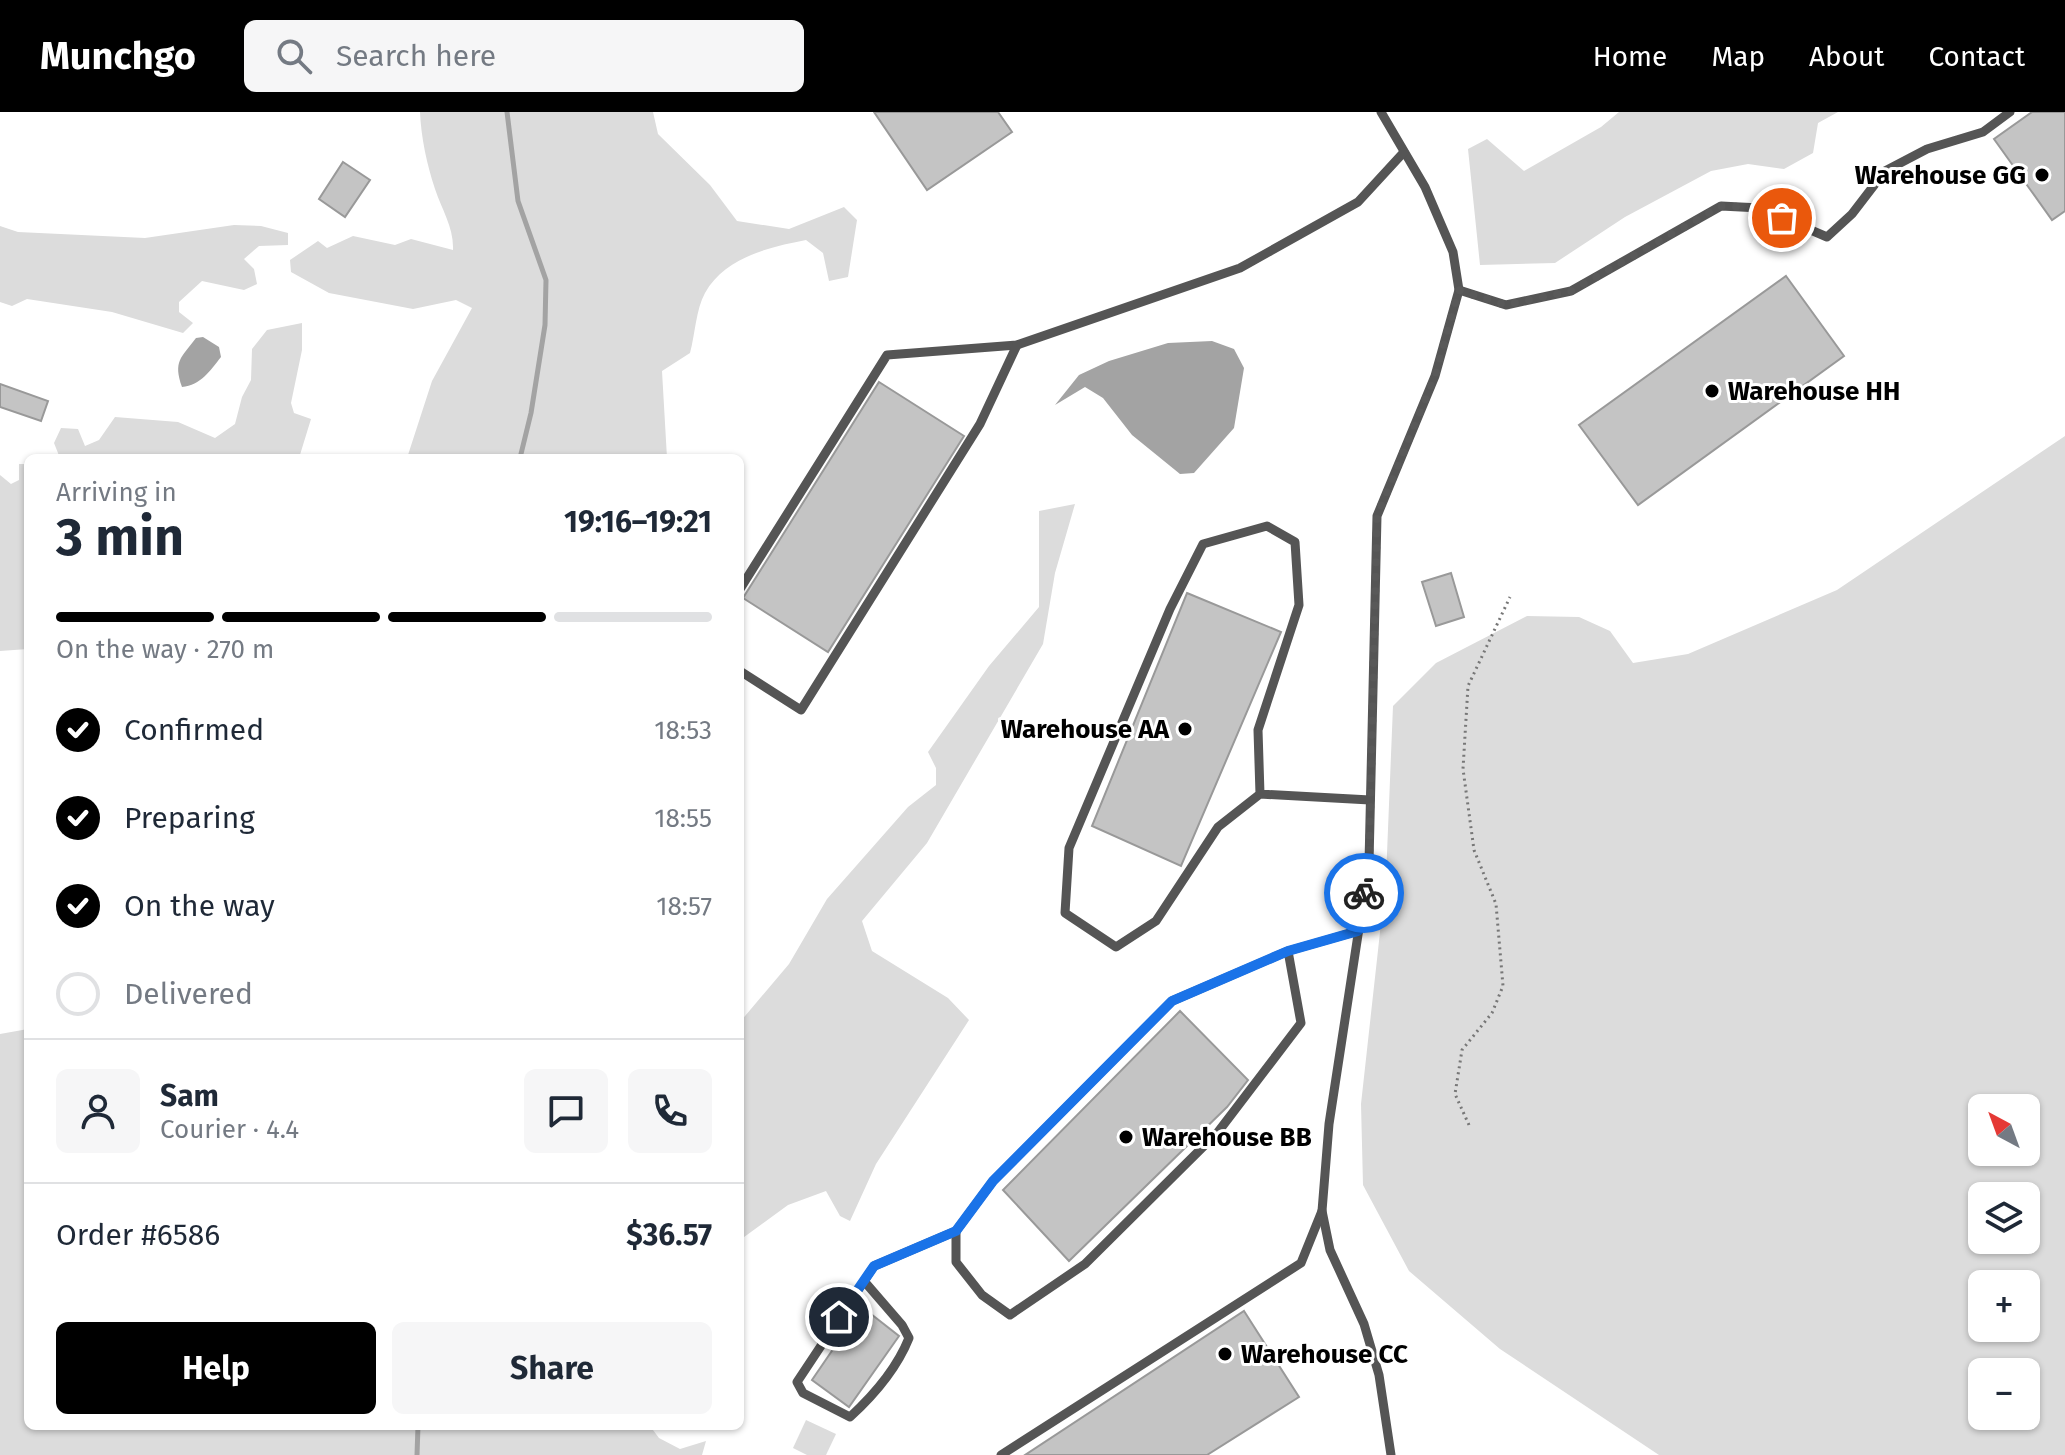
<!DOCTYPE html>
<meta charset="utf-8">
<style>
body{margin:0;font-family:"Fira Sans",sans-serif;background:#f6f6f7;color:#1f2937;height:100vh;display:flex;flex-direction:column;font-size:30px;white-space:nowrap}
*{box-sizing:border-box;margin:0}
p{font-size:26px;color:#747a83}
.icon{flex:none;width:44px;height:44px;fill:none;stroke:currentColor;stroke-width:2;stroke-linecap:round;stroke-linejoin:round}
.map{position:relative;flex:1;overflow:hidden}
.panel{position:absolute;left:24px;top:342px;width:720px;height:976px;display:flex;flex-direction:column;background:#fff;border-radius:12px;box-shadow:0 2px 6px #0004}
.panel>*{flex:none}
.needle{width:52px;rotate:319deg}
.buttons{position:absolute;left:1968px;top:982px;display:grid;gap:16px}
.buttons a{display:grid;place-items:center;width:72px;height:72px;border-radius:12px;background:#fff;box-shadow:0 2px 6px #0004;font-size:40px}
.pin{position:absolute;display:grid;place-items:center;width:68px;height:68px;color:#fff;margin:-34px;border:4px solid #fff;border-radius:50%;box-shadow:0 2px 8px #0007}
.courier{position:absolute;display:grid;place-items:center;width:80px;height:80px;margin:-40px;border:6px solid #1a73e8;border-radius:50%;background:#fff;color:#222;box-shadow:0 2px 10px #0007}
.headline em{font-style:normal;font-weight:700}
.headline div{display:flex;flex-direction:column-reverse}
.headline{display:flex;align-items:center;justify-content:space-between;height:136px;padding:0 32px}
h1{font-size:52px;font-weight:700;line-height:60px}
.bar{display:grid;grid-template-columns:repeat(4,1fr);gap:12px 8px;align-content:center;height:96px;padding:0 32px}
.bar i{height:10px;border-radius:6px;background:#e0e1e3}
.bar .current{background:#000}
.bar p{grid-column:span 4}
.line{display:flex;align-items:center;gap:20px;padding:0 32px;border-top:2px solid #e0e1e3}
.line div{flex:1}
.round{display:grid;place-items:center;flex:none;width:84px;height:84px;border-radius:12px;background:#f6f6f7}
ol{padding:0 32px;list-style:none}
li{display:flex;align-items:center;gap:24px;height:88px}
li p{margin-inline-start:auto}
li .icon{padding:8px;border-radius:50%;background:#000;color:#fff;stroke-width:4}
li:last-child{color:#747a83}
li i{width:44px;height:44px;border:4px solid #e0e1e3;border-radius:50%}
.button{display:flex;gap:16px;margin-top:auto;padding:16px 32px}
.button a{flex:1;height:92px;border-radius:12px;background:#000;color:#fff;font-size:32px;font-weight:700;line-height:92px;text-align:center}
.button a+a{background:#f6f6f7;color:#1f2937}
header{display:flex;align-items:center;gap:48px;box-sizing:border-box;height:112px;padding:0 40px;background:#000;color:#fff}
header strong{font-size:38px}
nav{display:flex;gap:44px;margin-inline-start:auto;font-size:28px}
.search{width:560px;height:72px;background:#f6f6f7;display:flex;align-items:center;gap:20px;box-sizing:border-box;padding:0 28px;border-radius:12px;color:#747a83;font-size:30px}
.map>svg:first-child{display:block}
.green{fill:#dcdcdc;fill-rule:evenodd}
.water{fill:#a3a3a3}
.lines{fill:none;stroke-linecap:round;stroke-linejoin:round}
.stream{stroke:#a3a3a3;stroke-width:5}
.building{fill:#c4c4c4;stroke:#999;stroke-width:2}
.path{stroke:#777;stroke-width:3;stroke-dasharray:2 4;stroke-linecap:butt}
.lane{stroke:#555;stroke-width:9}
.done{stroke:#595959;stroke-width:8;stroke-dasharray:0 14.4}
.route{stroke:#1a73e8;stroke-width:10}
.poi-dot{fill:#000;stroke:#fff;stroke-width:3}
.labels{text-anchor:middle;stroke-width:6;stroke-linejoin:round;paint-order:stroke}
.poi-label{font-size:26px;font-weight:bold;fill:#000;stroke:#fff;text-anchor:start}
</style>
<header>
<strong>Munchgo</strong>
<div class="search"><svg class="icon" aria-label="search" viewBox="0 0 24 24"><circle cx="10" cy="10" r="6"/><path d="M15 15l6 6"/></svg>Search here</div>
<nav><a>Home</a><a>Map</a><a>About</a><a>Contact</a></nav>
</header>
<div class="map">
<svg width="2065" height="1343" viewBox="0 0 2065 1343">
<rect width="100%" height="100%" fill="#fff"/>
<!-- green -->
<g class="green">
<path d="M420 0H653L658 22 710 73 737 109 789 117 844 95 857 108 848 165 829 169 823 141 806 128C770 135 725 145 705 181 696 197 695 223 690 241L662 259 667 346H407L432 269 472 196 456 188 413 197 329 181 291 160 290 148 318 129 327 136 353 124 395 133 411 127 453 138C454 116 442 98 435 77 427 53 421 25 420 0Z"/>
<path d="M1619 0H1838L1818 11 1813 41 1784 57 1748 52 1711 59 1625 105 1555 151 1480 153 1468 37 1487 27 1524 59 1601 15Z"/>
<path d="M234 113 261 114 288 121V133L259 134 244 147 254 157 257 172 244 178 202 169 179 190V200L193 211 183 221 112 200 27 187 12 194 0 190V114L18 120 145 126Z"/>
<path d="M302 211V238L291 291 294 301 311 307 299 346H60L54 331 61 316 78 317 85 334 99 328 115 305 178 310 215 326 235 312 242 285 251 268 252 237 267 218Z"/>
<path d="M2065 324V1343H1659L1500 1237 1409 1159 1363 1073 1361 992 1386 766 1393 594 1436 551 1527 504 1579 505 1610 519 1633 551 1688 542 1837 478ZM2026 996V1040H1982V996ZM1982 1084H2026V1128H1982ZM2026 1172V1216H1982V1172ZM2026 1260V1304H1982V1260Z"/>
<path d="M19 352H28V537L0 539V363L11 372 19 368Z"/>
<path d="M1075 392 1055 461 1043 532 927 731 862 809 872 839 948 886 969 908 876 1052 850 1109 840 1104 826 1079 788 1093 740 1128V910L789 852 827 787 908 695 936 673V656L928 640 989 554 1039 495V399Z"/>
<path d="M28 917V1314H650L659 1326 680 1337 706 1329 702 1343H0V922Z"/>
<path d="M806 1308 836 1322 826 1343H807L793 1336Z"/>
</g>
<!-- water -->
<g class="water">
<path d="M203 225 219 235 221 245C210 259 201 273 182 275 173 249 181 246 196 226Z"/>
<path d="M1212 229 1234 237 1244 256 1234 316 1194 361 1180 362 1132 323 1103 286 1085 275 1055 293 1079 263 1109 249 1168 231Z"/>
</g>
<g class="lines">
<!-- stream -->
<g class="stream">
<path d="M507 0 518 89 546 168 545 213 531 301 520 346"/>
<path d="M417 1343 418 1314"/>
</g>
</g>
<!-- building -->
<g class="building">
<path d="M874 0H998L1012 20 927 78Z"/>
<path d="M2032 0H2065V99L2052 108 1994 27Z"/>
<path d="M343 50 370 68 345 105 319 87Z"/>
<path d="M1786 164 1844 244 1638 393 1579 313Z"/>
<path d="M879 270 964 324 828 540 743 486Z"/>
<path d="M0 272 48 289 41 309 0 295Z"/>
<path d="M1451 461 1464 505 1436 514 1422 470Z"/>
<path d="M1187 481 1281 520 1181 754 1092 714Z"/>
<path d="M1180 899 1248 968 1227 995 1069 1149 1003 1078Z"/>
<path d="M862 1195 899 1224 849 1295 812 1268Z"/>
<path d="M1244 1199 1299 1285 1207 1343H1025Z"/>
</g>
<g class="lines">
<!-- path -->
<path class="path" d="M1469 1013 1455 982 1462 938 1492 901 1503 874 1496 792 1474 738 1463 657 1468 574 1510 485"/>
<!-- lane -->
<g class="lane">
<path d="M1381 0 1425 75 1453 140 1459 178 1435 264 1377 404 1369 751 1329 1012 1322 1099 1330 1138 1364 1212 1379 1263 1391 1343"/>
<path d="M1459 178 1506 193 1571 179 1721 94 1760 96 1827 125 1852 102 1885 59 1927 37 1983 20 2010 0"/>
<path d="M740 477 887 243 1017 233 1240 156 1358 90 1404 40"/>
<path d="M740 559 801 598 980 312 1017 233"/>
<path d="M1260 682 1258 618 1299 493 1295 430 1267 414 1203 432 1170 497 1069 736 1065 801 1116 835 1156 809 1218 715 1260 682 1370 688"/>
<path d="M1288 839 1301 911 1218 1020 1085 1152 1010 1203 982 1183 956 1150V1119L993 1069 1172 889 1288 839 1358 819"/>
<path d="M864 1169 902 1213 909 1226C897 1256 874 1283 850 1305L803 1281 797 1270 874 1154 956 1119"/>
<path d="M1001 1343 1301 1151 1322 1099"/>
</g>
</g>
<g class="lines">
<!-- done -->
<path class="done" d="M1364 781 1369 751 1377 404 1435 264 1459 178 1506 193 1571 179 1721 94 1760 96 1782 106"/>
<!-- route -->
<path class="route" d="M839 1205 874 1154 956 1119 993 1069 1172 889 1288 839 1358 819 1364 781"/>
</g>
<!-- markers -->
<g class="poi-dot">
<circle cx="2042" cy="63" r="8"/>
<circle cx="1712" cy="279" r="8"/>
<circle cx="1185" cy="617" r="8"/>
<circle cx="1126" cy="1025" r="8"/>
<circle cx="1225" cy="1242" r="8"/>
</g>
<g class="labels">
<!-- poi labels -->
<g class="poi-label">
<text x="2026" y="72" text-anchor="end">Warehouse GG</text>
<text x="1728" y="288">Warehouse HH</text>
<text x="1169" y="626" text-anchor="end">Warehouse AA</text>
<text x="1142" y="1034">Warehouse BB</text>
<text x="1241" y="1251">Warehouse CC</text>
</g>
</g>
</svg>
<div class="buttons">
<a><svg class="needle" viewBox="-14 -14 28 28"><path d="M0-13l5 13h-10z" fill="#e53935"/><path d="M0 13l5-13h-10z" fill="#747a83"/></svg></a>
<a><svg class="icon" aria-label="layers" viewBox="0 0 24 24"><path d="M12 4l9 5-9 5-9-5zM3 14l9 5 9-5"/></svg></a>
<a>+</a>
<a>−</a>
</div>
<div class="pin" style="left:1782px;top:106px;background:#ea580c"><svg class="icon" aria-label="bag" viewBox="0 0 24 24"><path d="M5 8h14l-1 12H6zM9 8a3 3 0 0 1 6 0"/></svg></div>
<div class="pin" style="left:839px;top:1205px;background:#1f2937"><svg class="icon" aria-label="home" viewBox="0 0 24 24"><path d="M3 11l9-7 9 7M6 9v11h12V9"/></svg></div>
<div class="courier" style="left:1364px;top:781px"><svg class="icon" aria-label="bike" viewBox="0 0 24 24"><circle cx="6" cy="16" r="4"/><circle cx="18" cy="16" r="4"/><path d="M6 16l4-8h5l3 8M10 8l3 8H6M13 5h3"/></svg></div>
<section class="panel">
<div class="headline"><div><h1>3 min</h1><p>Arriving in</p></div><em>19:16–19:21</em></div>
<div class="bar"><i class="current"></i><i class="current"></i><i class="current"></i><i></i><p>On the way · 270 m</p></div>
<ol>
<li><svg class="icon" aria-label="check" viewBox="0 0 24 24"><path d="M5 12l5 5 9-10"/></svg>Confirmed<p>18:53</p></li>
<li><svg class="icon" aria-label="check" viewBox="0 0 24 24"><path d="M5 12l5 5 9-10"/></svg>Preparing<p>18:55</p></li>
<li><svg class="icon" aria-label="check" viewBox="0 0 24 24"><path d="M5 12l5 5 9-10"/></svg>On the way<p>18:57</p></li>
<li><i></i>Delivered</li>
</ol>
<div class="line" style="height:144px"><a class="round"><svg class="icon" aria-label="person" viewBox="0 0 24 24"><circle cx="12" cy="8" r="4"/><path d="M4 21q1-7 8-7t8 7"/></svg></a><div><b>Sam</b><p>Courier · 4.4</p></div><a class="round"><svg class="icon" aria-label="chat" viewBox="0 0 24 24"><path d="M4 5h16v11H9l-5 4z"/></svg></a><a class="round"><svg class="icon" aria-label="phone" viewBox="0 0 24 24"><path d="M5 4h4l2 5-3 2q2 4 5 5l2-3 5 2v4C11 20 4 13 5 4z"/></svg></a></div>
<div class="line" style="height:104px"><div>Order #6586</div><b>$36.57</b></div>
<div class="button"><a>Help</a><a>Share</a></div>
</section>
</div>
